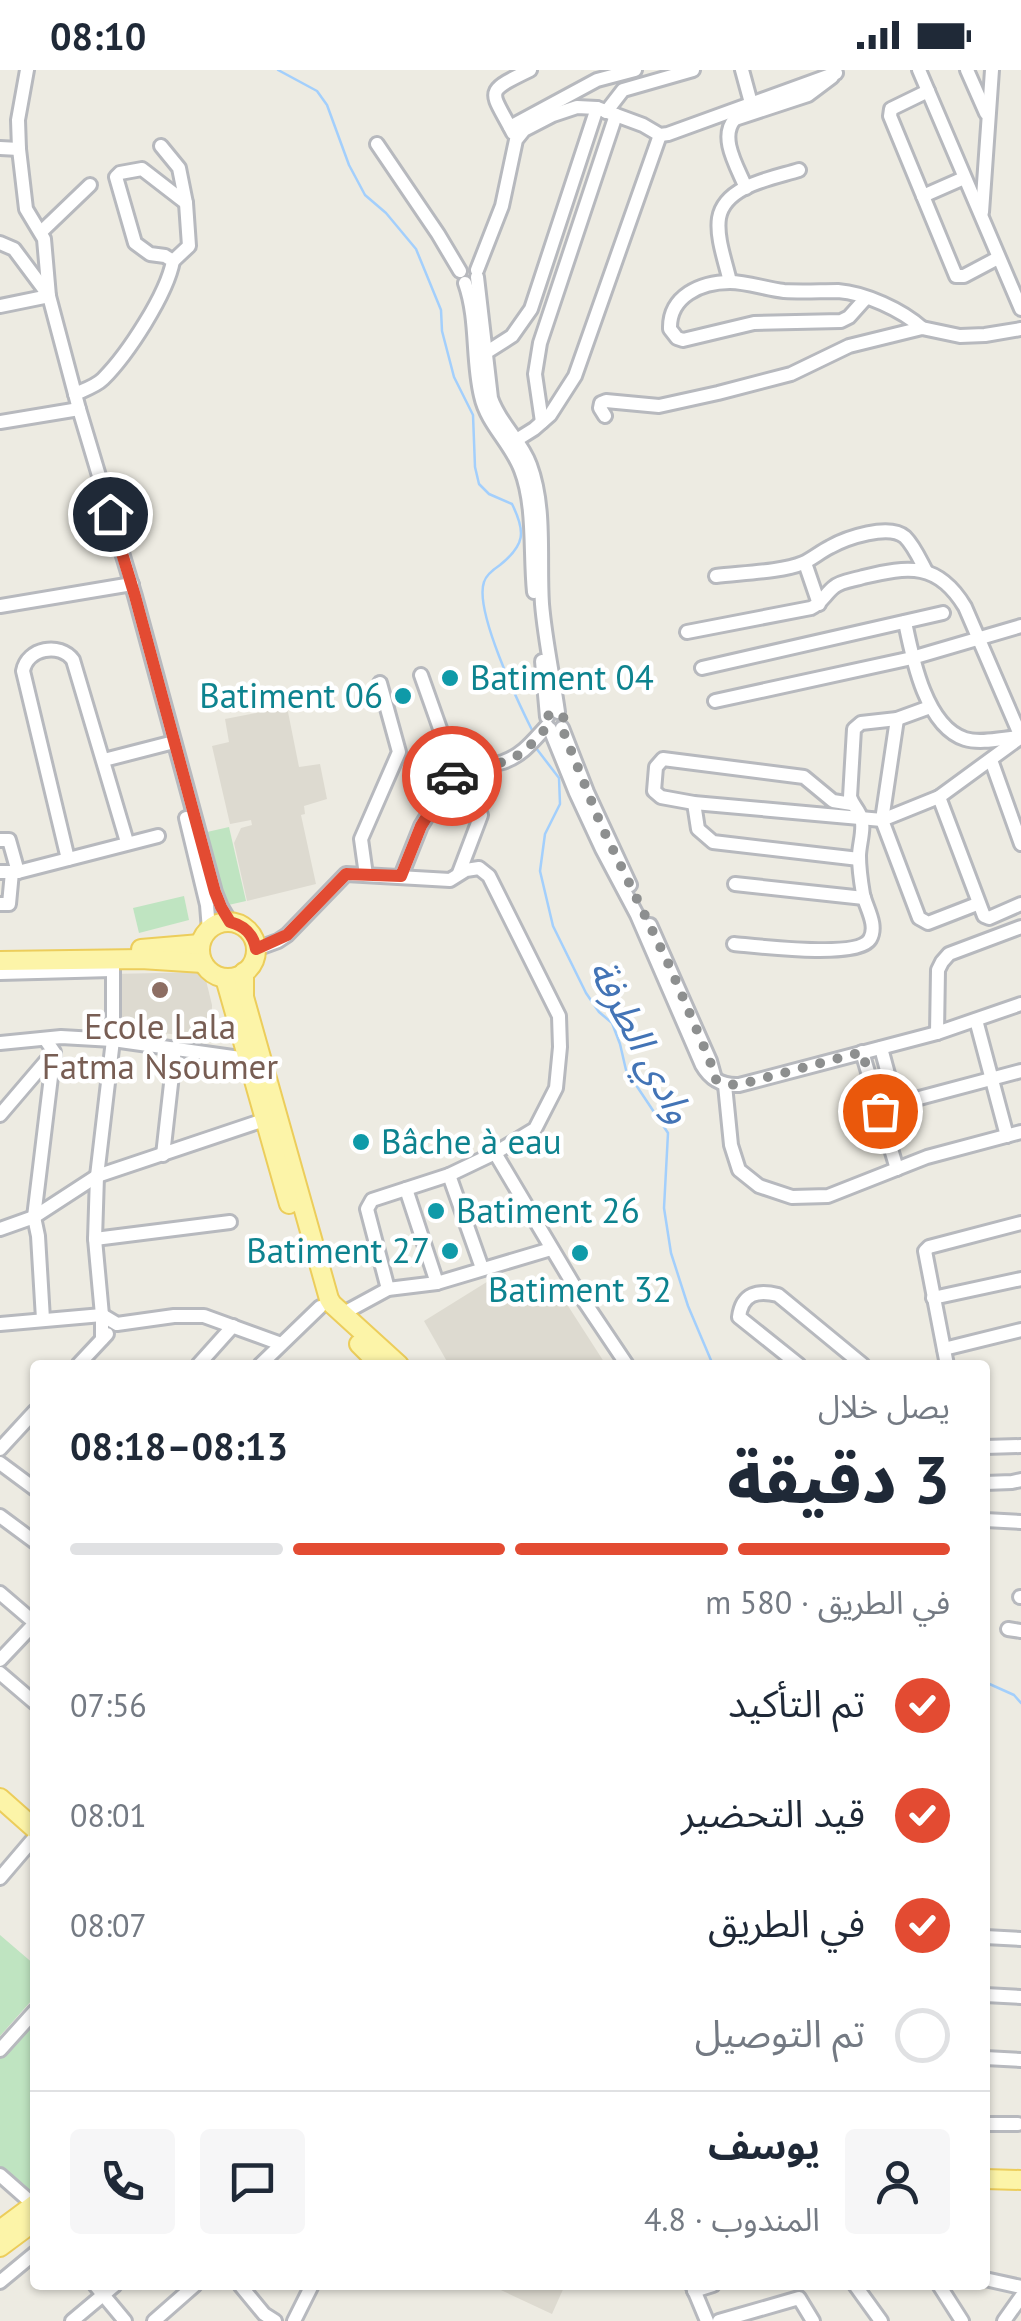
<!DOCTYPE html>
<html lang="ar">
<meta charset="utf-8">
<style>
body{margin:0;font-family:"PT Sans","Noto Sans Arabic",sans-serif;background:#f6f6f7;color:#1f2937;direction:rtl;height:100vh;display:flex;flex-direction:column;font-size:38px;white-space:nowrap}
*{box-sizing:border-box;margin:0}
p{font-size:32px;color:#747a83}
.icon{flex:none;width:55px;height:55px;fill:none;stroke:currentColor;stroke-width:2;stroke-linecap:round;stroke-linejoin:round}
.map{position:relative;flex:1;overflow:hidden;direction:ltr}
.sheet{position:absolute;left:30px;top:1290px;width:960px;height:930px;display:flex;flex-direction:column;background:#fff;border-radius:10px;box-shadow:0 2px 8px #0004;direction:rtl}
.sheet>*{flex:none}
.pin{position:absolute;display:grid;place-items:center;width:85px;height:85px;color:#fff;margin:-42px;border:5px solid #fff;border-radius:50%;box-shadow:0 2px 10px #0007}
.courier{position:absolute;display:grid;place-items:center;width:100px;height:100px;margin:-50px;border:8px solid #e34b32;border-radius:50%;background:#fff;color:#222;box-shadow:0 2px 12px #0007}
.summary em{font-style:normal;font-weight:800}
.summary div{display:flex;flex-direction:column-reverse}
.summary{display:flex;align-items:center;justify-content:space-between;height:170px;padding:0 40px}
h1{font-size:65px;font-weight:800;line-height:75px}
.bar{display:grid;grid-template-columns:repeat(4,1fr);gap:15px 10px;align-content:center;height:120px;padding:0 40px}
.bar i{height:12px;border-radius:8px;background:#e0e1e3}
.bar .current{background:#e34b32}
.bar p{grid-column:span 4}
.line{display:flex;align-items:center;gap:25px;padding:0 40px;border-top:2px solid #e0e1e3}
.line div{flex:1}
.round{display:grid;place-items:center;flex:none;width:105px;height:105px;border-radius:10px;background:#f6f6f7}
ol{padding:0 40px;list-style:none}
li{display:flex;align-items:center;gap:30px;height:110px}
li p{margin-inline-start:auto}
li .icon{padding:10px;border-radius:50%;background:#e34b32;color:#fff;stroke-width:4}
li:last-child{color:#747a83}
li i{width:55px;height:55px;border:5px solid #e0e1e3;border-radius:50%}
.status{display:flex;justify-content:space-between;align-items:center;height:70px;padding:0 50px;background:#fff;direction:ltr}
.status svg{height:28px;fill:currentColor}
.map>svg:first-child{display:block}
.education{fill:#dddad0}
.green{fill:#bfe4c1}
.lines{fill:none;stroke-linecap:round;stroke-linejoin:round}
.stream{stroke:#a3cffc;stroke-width:2.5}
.minor-casing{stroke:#b7b9be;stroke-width:18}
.major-casing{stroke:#eccd5b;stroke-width:22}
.minor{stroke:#fff;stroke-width:12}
.major{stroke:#fcf4a8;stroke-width:18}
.done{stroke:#8d8f8f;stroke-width:10;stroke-dasharray:0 18}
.route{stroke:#e34b32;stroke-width:12}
.culture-dot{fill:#0f9aa8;stroke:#fff;stroke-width:4}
.education-dot{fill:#8d6e63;stroke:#fff;stroke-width:4}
.labels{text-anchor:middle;stroke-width:9;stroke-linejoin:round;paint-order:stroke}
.culture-label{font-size:35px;fill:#0d838f;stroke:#fff;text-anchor:start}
.education-label{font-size:35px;fill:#785e54;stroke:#fff}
.water-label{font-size:38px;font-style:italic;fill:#4374b6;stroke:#fff}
</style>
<div class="status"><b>08:10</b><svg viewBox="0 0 49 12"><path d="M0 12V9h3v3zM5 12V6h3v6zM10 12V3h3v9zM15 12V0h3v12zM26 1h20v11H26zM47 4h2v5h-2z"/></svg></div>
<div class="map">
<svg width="1021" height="2251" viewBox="0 0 1021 2251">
<rect width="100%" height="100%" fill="#edebe2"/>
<!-- education -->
<g class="education">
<path d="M287 637 299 697 320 694 327 729 304 736 305 744 301 745 316 814 247 831 234 773 241 758 252 755 251 750 230 754 212 676 229 672 225 649Z"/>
<path d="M204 902 212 935 211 968 111 958 112 904Z"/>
<path d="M490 1210 561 1225 606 1295H449L424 1251Z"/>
<path d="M490 2215H565L552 2244Z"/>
</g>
<!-- green -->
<g class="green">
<path d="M229 757 246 831 224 836 207 762Z"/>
<path d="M184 826 189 850 139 863 133 838Z"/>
<path d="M0 1865 35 1895V1922L30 1927 32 1930 0 1966Z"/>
<path d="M35 1949V2122L32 2124 0 2096V1989Z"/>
</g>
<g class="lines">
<!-- stream -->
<g class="stream">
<path d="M278 0 317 21 327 35 349 95 365 125 386 143 416 179 441 240 442 261 454 307 473 345 475 397 479 414 489 424 512 434C526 462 525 475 500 495 494 499 486 505 484 512 474 540 518 632 532 660"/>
<path d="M536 678 559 708 560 734 545 764 540 801 553 856 586 923 599 942 612 953 620 974 626 1000 668 1063 664 1138 671 1183 688 1236 713 1295"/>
<path d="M985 1612 1014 1625 1021 1633"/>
</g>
<defs>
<g id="minor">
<path d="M742 0 751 33"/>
<path d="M919 0 1021 239"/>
<path d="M967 0 986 43"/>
<path d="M928 21 891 39 890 46 956 206H964L998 188"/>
<path d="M606 42 623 20 693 0"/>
<path d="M510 57 597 10 635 0"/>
<path d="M513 63C491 20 482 23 530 0"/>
<path d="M377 74 438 164 460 201"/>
<path d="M161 76 179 98 186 133 189 176 173 191"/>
<path d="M0 78 19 79"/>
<path d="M746 118C738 98 718 67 735 49L808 25 832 7"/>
<path d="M923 126 964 108"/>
<path d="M982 142 992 0"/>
<path d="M41 162 90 115"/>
<path d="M0 173 14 179 49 226 79 339 135 526 215 822 221 837 230 852"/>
<path d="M477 200 502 136 516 70 524 60 553 45 577 37 597 38 643 55 660 65 668 64 836 3"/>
<path d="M477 207 491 328C499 353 521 370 530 395 546 438 539 489 542 534 545 570 553 606 558 642"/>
<path d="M730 212C726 193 716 168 719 148 725 115 774 108 799 100"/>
<path d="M465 213C478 250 472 289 481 326 487 354 511 373 521 400 535 436 530 483 534 522"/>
<path d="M866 228 849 247 841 251 754 253 683 270 677 268 670 259C669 226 701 212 730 212 747 212 766 219 784 221 802 222 820 221 838 221 865 223 902 240 922 258"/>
<path d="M0 236 49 226 44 169 26 139 19 79 18 50 27 0"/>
<path d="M487 282 512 266 531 239 597 38"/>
<path d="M75 324C84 320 96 316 103 309 128 284 167 224 173 191L165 186 150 184 135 173 116 107 120 103 142 99 186 133"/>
<path d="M605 346 600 338 601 333 606 331 659 336 718 323 791 304 849 276 922 258 960 266 985 265 1021 259"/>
<path d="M0 352 79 339"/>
<path d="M542 352 535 304 540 273 616 45"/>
<path d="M518 369 534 359 550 345 575 306 660 65"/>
<path d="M805 493 819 534"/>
<path d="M716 506C739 503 782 502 803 493 812 489 820 482 830 477 846 468 889 453 905 467 914 476 920 490 926 501"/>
<path d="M0 536 132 514"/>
<path d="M905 552C912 586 925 656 965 669 981 674 1004 668 1020 667"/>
<path d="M687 562 811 538C822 533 825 524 834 517 841 511 854 510 863 507 909 496 938 492 965 537L1021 667"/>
<path d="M542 591 547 647"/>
<path d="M702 598 943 543"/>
<path d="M421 605 455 701"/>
<path d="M715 631 912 588 1021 556"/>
<path d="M897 649 882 750 919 848 928 853 977 834"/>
<path d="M562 658 587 722 630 815"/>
<path d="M550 659 576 723 602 779 637 845 702 995C710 1009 722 1016 739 1015L937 963 1021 934"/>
<path d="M104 690 174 672"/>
<path d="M991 690 1021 774"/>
<path d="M939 727 984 846 989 848 1021 834"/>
<path d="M694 733 698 759 713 772 859 789"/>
<path d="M852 734 833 731 804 707 663 689 656 697 654 721 661 727 694 733 882 750 939 727 1021 667"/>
<path d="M186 748 207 835 209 860"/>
<path d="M0 770H9L18 802"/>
<path d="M68 789 23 601C27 578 60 572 73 590L127 772"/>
<path d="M0 802H18L158 766"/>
<path d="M459 803 481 745"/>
<path d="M366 805 361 769 399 682 380 613"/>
<path d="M401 806 421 756 455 701C468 689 487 697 503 692 523 685 533 671 547 656"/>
<path d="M735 814 864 828"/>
<path d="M0 834H9L12 802"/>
<path d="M650 855 710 991 715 1009"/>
<path d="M734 874C757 876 858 889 870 869 878 855 866 838 863 824 861 812 859 798 859 786 859 775 865 758 861 748 859 740 853 736 850 727L854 659 861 653 897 649 930 637"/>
<path d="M256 879 278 871 287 865 346 804 450 810 466 800 479 798 489 806 559 946 560 977 556 1018 535 1059 495 1083 449 1105 372 1130 367 1139 388 1219"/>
<path d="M0 903 112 900"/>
<path d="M976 950 1007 1066"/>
<path d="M937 963 938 900 942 892 949 884 1021 857"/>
<path d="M0 973 61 967 113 970 247 989"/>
<path d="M881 978 894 1026 908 1031 1021 1001"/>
<path d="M862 982 897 1099"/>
<path d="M725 1015 731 1075 739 1100 759 1116 792 1127 828 1126 927 1087 1021 1062"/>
<path d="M0 1045 53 983"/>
<path d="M495 1083 576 1219 627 1295"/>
<path d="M163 1085 175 978"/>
<path d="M449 1105 482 1198"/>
<path d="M406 1119 437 1213"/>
<path d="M0 1159 34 1147 97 1106 264 1050"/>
<path d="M95 1169 230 1152"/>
<path d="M933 1228 1021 1209"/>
<path d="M342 1244 388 1219 437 1213 551 1179"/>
<path d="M43 1249 38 1166 34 1147 54 982 45 969"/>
<path d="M0 1254 102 1245 117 1254 174 1246H204L281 1274"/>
<path d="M102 1269V1245L95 1169 97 1106 113 970V889"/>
<path d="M944 1279 1021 1260"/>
<path d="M78 1295 107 1264"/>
<path d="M198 1295 233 1256"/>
<path d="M260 1295 320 1237"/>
<path d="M799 1295 739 1247C742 1223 758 1220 778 1225L863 1295"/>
<path d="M947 1295 925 1181 929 1177 1021 1153"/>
<path d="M985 1377 1021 1376"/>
<path d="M0 1379 35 1341"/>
<path d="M0 1393 35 1419"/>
<path d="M985 1413 1012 1412 1021 1410"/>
<path d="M0 1446 35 1472"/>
<path d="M985 1450 1021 1452"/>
<path d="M0 1523 35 1553"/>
<path d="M1020 1527H1021"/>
<path d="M1008 1559 1021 1561"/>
<path d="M0 1590 35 1553"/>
<path d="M0 1603 35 1633"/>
<path d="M0 1808 35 1767"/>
<path d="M985 1867 1021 1869"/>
<path d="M985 1925 1021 1927"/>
<path d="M0 1980 35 1941"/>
<path d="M985 1988 1021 1990"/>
<path d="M985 2054H1018"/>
<path d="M0 2105 34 2135"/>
<path d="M985 2209 1021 2217"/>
<path d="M0 2212 35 2183"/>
<path d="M95 2215 125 2251"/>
<path d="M240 2215 264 2244 275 2251"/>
<path d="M692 2215 707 2251"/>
<path d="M855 2215 881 2251"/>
<path d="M939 2215 962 2251"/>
<path d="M694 2221 713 2215"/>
<path d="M72 2251 115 2215"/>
<path d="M154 2251 195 2215"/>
<path d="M294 2251 312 2215"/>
<path d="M719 2251 799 2228 813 2251"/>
<path d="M1004 2251 1021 2227"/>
</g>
<g id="major">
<circle cx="228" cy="880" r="28"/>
<path d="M141 879 200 874"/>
<path d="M0 891 141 889 203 893"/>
<path d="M244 902V927L329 1229 332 1234 399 1295"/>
<path d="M225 908 289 1134"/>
<path d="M359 1274 380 1295"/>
<path d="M0 1728 35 1759"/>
<path d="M985 2109 1021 2110"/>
<path d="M0 2160 35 2134"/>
<path d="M0 2177 35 2151"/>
</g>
</defs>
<!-- minor casing -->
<use href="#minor" class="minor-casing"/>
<!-- major casing -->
<use href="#major" class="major-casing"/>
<!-- minor -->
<use href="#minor" class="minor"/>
<!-- major -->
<use href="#major" class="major"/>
</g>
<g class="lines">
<!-- done -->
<path class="done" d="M452 706 462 695 500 693 523 683 548 656C544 650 548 643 555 642L561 644 565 650 562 658 601 755 670 897 710 991 715 1009 725 1014 738 1015 862 982 880 1041"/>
<!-- route -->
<path class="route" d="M110 444 135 526 215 822 221 837 230 852C245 856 253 864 256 879L287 865 346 804 401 806 421 756 452 706"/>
</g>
<!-- markers -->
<g class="culture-dot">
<circle cx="450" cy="608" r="10"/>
<circle cx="403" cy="626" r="10"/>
<circle cx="361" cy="1072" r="10"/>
<circle cx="436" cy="1141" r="10"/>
<circle cx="450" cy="1181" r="10"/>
<circle cx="580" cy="1183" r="10"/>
</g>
<circle class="education-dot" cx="160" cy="920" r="10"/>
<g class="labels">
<!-- culture labels -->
<g class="culture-label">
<text x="470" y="620">Batiment 04</text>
<text x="383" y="638" text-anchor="end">Batiment 06</text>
<text x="381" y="1084">Bâche à eau</text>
<text x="456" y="1153">Batiment 26</text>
<text x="430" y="1193" text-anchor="end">Batiment 27</text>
<text x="580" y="1232" text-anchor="middle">Batiment 32</text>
</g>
<!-- education labels -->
<g class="education-label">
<text x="160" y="969">Ecole Lala<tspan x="160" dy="40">Fatma Nsoumer</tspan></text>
</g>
<!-- water labels -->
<g class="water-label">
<text transform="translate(641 971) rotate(62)" y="13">وادي الطرفة</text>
</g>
</g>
</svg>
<div class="pin" style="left:880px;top:1041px;background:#ea580c"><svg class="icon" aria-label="bag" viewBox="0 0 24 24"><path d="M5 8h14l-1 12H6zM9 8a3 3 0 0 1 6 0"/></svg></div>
<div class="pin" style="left:110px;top:444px;background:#1f2937"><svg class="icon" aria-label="home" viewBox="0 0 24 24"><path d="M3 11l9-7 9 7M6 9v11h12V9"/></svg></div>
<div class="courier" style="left:452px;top:706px"><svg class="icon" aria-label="car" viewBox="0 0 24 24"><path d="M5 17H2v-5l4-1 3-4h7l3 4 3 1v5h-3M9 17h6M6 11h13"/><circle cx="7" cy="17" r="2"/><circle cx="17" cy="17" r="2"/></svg></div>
<section class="sheet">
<div class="summary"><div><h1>3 دقيقة</h1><p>يصل خلال</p></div><em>08:13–08:18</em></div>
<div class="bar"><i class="current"></i><i class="current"></i><i class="current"></i><i></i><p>في الطريق · 580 m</p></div>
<ol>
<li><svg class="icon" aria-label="check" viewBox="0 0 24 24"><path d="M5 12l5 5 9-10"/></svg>تم التأكيد<p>07:56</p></li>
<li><svg class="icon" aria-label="check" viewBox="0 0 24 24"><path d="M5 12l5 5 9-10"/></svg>قيد التحضير<p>08:01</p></li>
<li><svg class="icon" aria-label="check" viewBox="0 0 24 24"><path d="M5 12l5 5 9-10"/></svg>في الطريق<p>08:07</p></li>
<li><i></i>تم التوصيل</li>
</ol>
<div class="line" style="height:180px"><a class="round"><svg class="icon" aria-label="person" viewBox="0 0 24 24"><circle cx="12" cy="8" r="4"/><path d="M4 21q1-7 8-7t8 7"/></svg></a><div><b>يوسف</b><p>المندوب · 4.8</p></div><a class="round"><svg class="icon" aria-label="chat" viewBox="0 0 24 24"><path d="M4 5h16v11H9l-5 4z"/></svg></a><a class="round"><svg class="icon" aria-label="phone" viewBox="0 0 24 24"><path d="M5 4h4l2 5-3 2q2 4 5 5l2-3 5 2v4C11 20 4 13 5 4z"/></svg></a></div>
</section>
</div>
